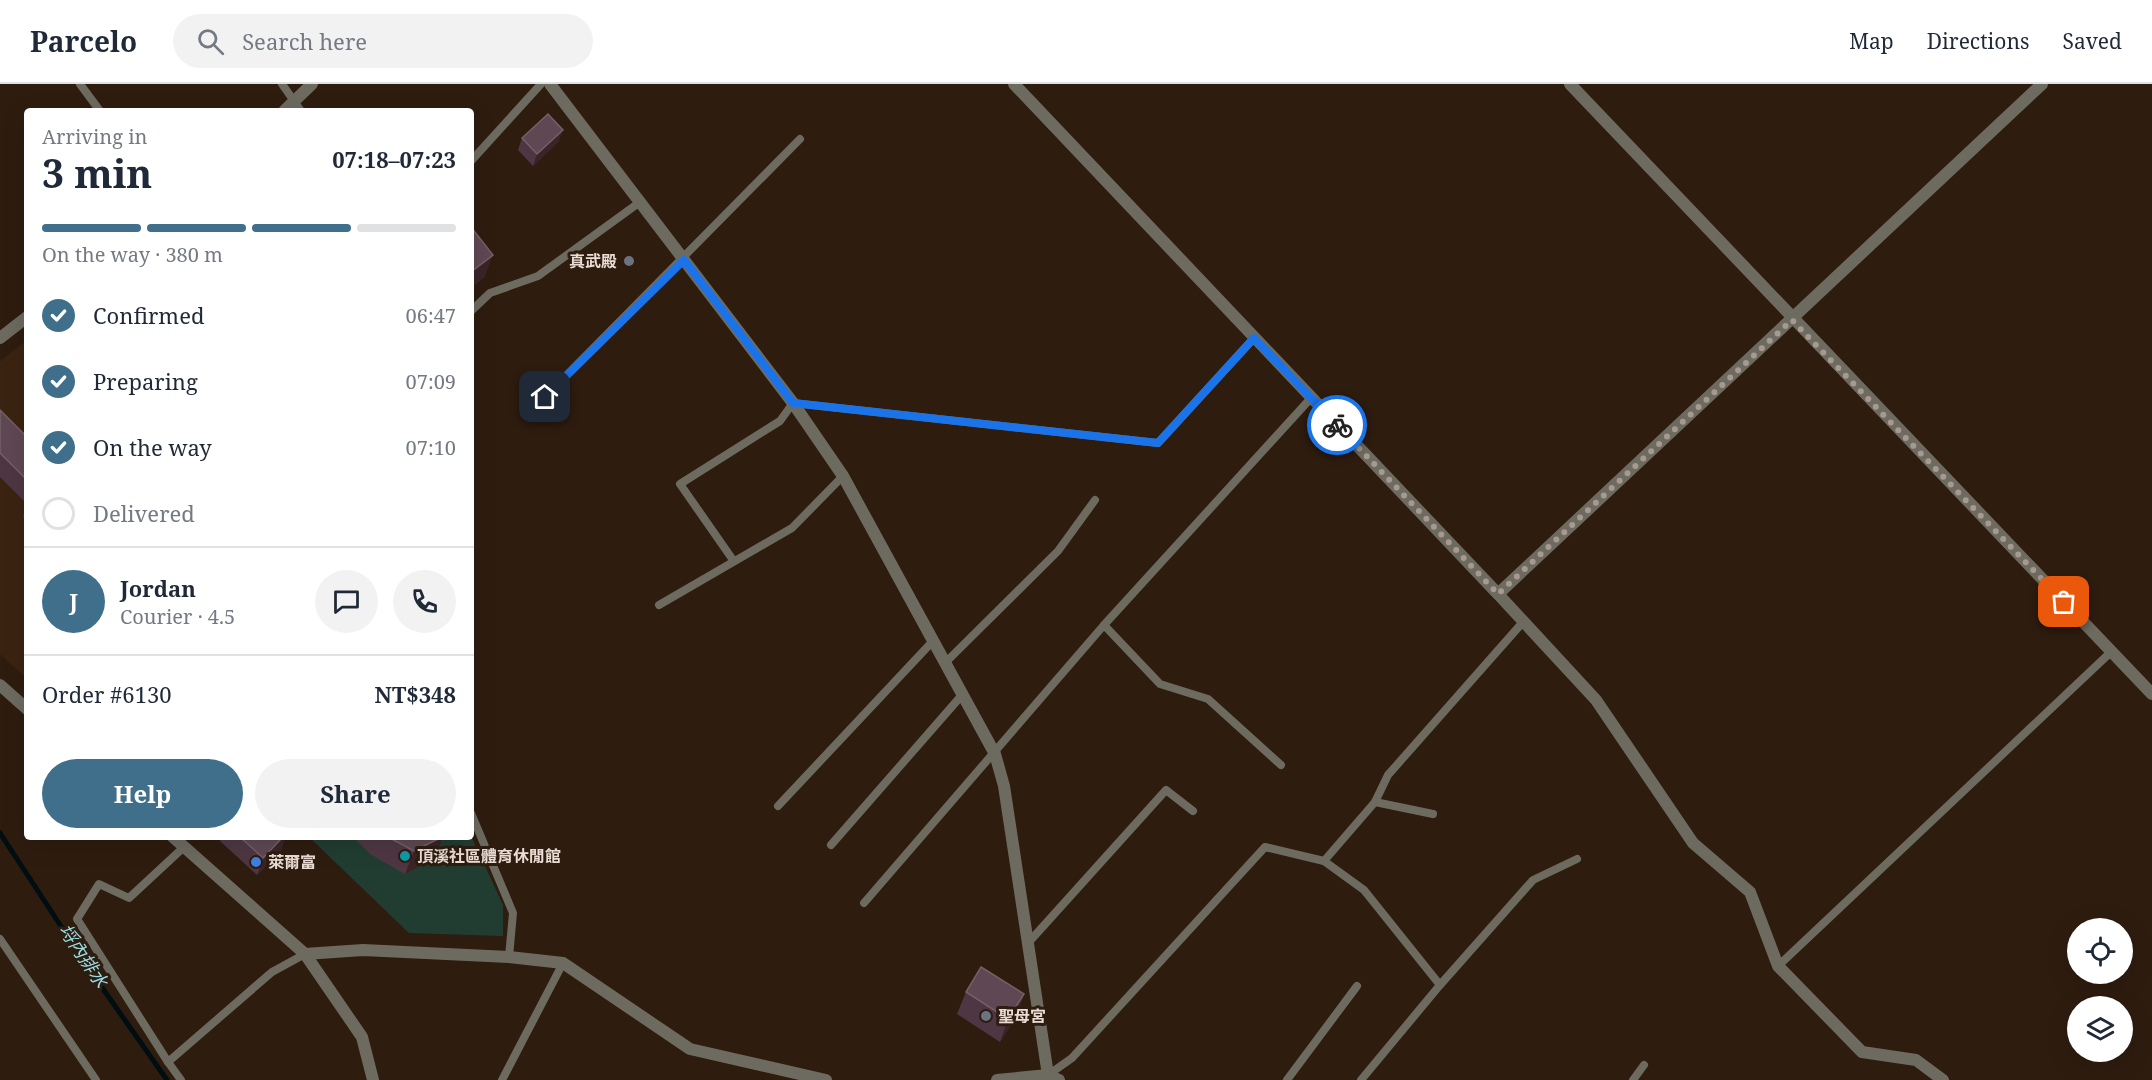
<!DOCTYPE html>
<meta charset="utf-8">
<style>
body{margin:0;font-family:"Noto Serif","Noto Sans TC",serif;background:#f2f2f3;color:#1f2937;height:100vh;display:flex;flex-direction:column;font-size:22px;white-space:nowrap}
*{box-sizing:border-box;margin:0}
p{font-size:20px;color:#747a83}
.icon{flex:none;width:33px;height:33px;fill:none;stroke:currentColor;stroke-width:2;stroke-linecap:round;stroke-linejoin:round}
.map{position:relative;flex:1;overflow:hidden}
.drawer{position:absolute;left:24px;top:24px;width:450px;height:732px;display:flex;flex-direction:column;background:#fff;border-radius:6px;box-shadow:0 6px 24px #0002}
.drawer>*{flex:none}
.controls{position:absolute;left:2067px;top:834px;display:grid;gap:12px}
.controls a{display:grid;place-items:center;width:66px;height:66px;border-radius:50%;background:#fff;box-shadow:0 6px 24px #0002;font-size:30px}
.pin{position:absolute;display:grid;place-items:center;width:51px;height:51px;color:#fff;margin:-26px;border-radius:12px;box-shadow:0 3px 9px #0006}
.courier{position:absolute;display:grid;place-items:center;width:60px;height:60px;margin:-30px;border:4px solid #1a73e8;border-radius:50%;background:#fff;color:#222;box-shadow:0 2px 8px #0007}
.headline em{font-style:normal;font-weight:700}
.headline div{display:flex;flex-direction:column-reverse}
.headline{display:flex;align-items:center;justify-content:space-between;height:102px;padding:0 18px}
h1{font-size:39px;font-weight:700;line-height:45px}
.bar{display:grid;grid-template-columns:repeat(4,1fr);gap:9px 6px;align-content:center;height:72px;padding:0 18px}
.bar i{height:8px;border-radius:4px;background:#e0e1e3}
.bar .selected{background:#3f6f8a}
.bar p{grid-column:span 4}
.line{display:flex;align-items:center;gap:15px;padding:0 18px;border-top:2px solid #e0e1e3}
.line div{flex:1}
.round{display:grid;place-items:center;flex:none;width:63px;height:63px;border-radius:32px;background:#f2f2f3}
ol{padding:0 18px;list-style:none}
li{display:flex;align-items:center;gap:18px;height:66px}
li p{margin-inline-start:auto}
li .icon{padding:6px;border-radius:50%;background:#3f6f8a;color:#fff;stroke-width:4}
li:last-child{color:#747a83}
li i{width:33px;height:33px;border:3px solid #e0e1e3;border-radius:50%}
.action{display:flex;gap:12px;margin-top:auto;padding:12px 18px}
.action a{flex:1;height:69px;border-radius:36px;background:#3f6f8a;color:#fff;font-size:24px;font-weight:700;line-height:69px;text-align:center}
.action a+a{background:#f2f2f3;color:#1f2937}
header{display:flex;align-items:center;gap:36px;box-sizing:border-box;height:84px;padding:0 30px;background:#fff;border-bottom:2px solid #e0e1e3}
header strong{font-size:28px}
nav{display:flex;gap:33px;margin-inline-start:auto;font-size:21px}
.search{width:420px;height:54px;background:#f2f2f3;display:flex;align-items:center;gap:15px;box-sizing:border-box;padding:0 21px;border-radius:33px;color:#747a83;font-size:22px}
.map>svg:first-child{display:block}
.built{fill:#3b2311}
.green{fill:#213d31}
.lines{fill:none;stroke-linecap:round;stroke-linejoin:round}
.stream{stroke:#000e12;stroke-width:5}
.service{stroke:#6d6b60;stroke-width:8}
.minor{stroke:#6d6b60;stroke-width:12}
.tertiary{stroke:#6d6b60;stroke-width:12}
.wall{fill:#4e3743}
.shaded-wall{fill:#3a2428}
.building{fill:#5f4853;stroke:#746067;stroke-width:1.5}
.done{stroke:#a89990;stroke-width:6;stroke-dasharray:0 10.8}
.route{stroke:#1a73e8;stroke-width:8}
.worship-dot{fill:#6b7280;stroke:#2e1c0f;stroke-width:2}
.culture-dot{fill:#0f9aa8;stroke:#2e1c0f;stroke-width:2}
.shop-dot{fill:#3f7fe0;stroke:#2e1c0f;stroke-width:2}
.labels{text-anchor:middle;stroke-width:6;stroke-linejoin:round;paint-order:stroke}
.poi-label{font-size:16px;font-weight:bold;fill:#eaddd5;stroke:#2e1c0f;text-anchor:start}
.water-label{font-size:18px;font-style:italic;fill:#97dfe8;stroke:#2e1c0f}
</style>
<header>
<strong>Parcelo</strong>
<div class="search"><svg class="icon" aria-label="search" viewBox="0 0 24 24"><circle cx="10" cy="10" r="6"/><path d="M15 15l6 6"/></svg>Search here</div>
<nav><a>Map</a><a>Directions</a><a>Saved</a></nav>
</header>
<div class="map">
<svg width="2152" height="996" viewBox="0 0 2152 996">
<rect width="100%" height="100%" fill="#2e1c0f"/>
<!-- built -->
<path class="built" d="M27 256V595L0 570V277Z"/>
<!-- green -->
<path class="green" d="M471 752 503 821V852L409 849 309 753Z"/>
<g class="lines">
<!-- stream -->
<path class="stream" d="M0 749 89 885 167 996"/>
<!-- service -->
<g class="service">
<path d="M80 0 100 27"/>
<path d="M282 0 301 27"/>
<path d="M471 77 541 0"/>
<path d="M471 227 490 209 538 192 640 118"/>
<path d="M545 313 800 55"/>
<path d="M733 476 680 400 780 337 793 319 1158 359 1254 254"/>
<path d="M659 521 792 444 843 392"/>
<path d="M1104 541 1160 600 1208 615 1281 681"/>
<path d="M945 579 1058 467 1095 416"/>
<path d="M1375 718 1433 730"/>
<path d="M778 722 933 557"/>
<path d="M471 729 513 829 509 873"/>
<path d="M831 761 962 611"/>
<path d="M864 819 1104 541 1311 314"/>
<path d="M0 855 96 996"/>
<path d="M1029 858 1166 706 1193 727"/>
<path d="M1778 882 2112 567"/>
<path d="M1440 901 1533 796 1577 775"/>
<path d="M168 978 77 835 99 800 129 814 184 763"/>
<path d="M1048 991 1072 974 1265 763 1324 777"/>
<path d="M181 996 168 978 272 888 305 870"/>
<path d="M502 996 563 879"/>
<path d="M1287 996 1357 902"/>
<path d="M1361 996 1440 901 1364 806 1324 777 1375 718 1388 691 1523 538"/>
<path d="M1633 996 1644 981"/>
</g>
<!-- minor -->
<g class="minor">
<path d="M1014 0 1498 510 2042 0"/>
<path d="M1570 0 2152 610"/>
<path d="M284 27 312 0"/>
<path d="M0 254 27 233"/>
<path d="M1498 510 1596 616 1693 759 1750 808 1778 882 1862 968 1916 976 1943 996"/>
<path d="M305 870 363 866 509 873 563 879 690 965 826 996"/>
<path d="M997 996 1048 991"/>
</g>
<!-- tertiary -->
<g class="tertiary">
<path d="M550 0 793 319 843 392 995 670 1004 702 1048 991 1059 996"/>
<path d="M0 601 27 625"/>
<path d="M173 753 305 870 362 953 373 996"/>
</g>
</g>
<!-- wall -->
<g class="wall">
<path d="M522 54 559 57 533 82 518 66Z"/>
<path d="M0 326 27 353V420L0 393Z"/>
<path d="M27 420V437L23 432Z"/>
<path d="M222 753H285L281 766 257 791 220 757Z"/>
<path d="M353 753H443L435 775 405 790 370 770Z"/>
<path d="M966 908 1024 910 1016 933 1000 958 957 930Z"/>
</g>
<!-- shaded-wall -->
<g class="shaded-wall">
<path d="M563 46 559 57 533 82 537 70Z"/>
<path d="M493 171 484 194 471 204V188Z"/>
<path d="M283 753H285L281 766 257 791 263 774Z"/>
<path d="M442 753H443L435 775 405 790 414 767Z"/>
<path d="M1024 910 1016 933 1000 958 1008 935Z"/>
</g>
<!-- building -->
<g class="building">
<path d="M548 30 563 46 537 70 522 54Z"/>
<path d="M471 143 493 171 471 188Z"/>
<path d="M0 326 27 353V396L0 369Z"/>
<path d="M240 753H283L263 774Z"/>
<path d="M388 753H442L414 767Z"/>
<path d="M981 883 1024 910 1008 935 966 908Z"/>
</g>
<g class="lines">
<!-- done -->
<path class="done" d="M1337 341 1498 510 1792 236 2064 518"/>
<!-- route -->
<path class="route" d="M545 313 684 176 793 319 1158 359 1254 254 1337 341"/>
</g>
<!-- markers -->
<g class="worship-dot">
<circle cx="629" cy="177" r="6"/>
<circle cx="986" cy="932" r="6"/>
</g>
<circle class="culture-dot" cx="405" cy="772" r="6"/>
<circle class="shop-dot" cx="256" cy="778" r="6"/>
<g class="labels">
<!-- poi labels -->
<g class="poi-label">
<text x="617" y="183" text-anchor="end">真武殿</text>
<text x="417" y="778">頂溪社區體育休閒館</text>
<text x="268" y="784">萊爾富</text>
<text x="998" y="938">聖母宮</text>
</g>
<!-- water labels -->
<g class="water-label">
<text transform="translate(83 872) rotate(56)" y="6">埒內排水</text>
</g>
</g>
</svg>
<div class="controls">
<a><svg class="icon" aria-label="locate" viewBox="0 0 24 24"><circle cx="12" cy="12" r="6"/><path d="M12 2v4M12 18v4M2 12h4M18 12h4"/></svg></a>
<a><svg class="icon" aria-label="layers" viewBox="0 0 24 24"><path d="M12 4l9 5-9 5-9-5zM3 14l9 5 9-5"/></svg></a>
</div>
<div class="pin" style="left:2064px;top:518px;background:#ea580c"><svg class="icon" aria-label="bag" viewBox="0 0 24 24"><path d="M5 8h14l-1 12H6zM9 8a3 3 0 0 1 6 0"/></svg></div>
<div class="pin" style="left:545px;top:313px;background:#1f2937"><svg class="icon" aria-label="home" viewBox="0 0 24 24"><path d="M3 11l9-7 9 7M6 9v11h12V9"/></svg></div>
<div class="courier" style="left:1337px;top:341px"><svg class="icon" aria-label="bike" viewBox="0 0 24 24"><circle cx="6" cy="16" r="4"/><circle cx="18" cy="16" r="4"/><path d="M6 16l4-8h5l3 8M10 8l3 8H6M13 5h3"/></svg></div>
<section class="drawer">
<div class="headline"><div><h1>3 min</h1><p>Arriving in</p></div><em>07:18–07:23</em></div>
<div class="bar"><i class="selected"></i><i class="selected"></i><i class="selected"></i><i></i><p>On the way · 380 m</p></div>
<ol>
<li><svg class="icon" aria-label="check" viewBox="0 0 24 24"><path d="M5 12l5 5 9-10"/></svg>Confirmed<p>06:47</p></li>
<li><svg class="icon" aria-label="check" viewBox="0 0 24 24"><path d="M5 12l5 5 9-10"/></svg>Preparing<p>07:09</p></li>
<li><svg class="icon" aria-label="check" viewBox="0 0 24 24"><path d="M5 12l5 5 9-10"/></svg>On the way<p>07:10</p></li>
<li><i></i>Delivered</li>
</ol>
<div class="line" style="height:108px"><b class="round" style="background:#3f6f8a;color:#fff">J</b><div><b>Jordan</b><p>Courier · 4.5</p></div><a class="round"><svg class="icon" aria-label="chat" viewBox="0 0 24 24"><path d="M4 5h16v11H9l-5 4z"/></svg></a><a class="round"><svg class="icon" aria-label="phone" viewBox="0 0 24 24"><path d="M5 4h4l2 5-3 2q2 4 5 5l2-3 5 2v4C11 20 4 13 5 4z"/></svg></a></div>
<div class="line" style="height:78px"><div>Order #6130</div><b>NT$348</b></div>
<div class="action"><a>Help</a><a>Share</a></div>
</section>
</div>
